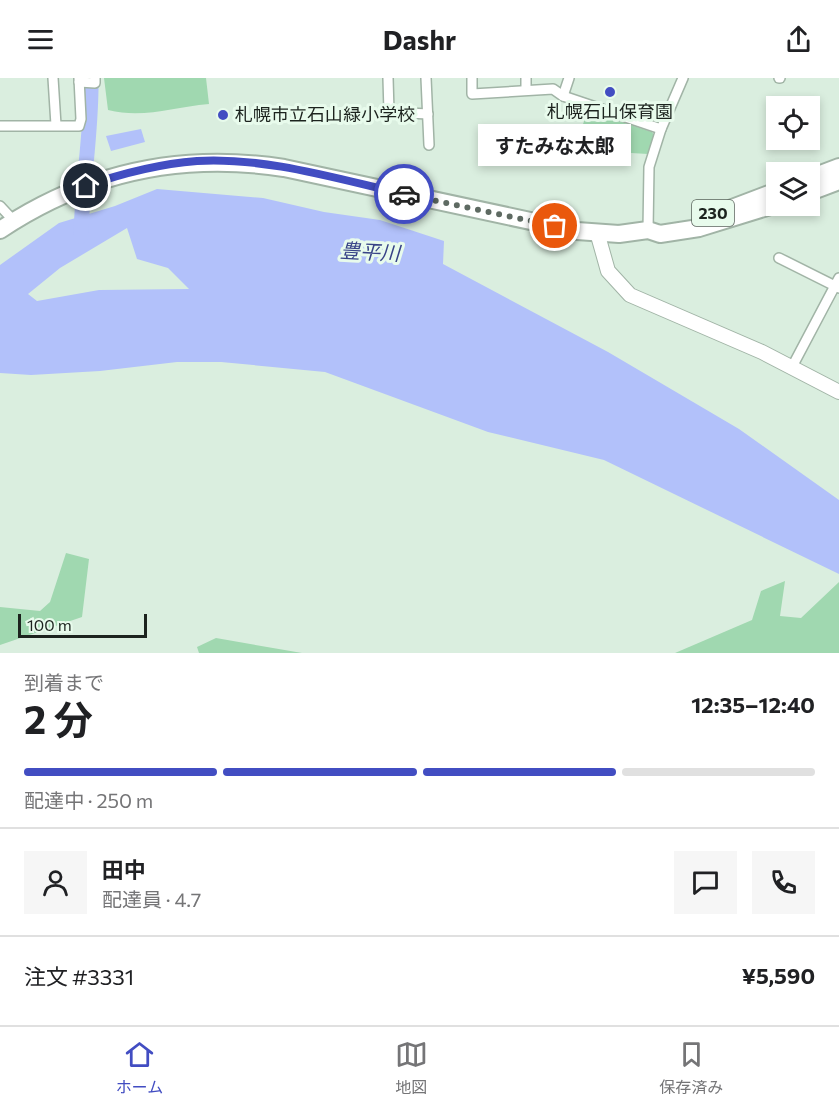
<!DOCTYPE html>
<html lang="ja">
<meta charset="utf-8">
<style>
body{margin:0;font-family:Commissioner,"Noto Sans JP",sans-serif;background:#f6f6f6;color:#202124;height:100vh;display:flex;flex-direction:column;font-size:22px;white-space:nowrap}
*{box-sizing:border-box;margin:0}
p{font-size:20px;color:#757577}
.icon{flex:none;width:33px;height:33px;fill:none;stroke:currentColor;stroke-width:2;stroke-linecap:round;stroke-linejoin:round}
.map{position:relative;height:575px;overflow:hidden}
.side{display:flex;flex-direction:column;background:#fff;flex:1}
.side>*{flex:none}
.controls{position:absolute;left:766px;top:18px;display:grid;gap:12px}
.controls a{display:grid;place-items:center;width:54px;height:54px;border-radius:0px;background:#fff;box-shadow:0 3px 9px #0003;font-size:30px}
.scale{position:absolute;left:18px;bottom:15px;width:129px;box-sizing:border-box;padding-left:6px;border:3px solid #1c231e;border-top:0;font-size:16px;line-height:21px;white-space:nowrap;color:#1c231e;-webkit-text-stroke:4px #e8fbec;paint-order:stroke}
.pin{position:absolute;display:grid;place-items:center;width:51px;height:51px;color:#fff;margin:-26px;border:3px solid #fff;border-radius:50%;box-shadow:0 2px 6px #0007}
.courier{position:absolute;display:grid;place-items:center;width:60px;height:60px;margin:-30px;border:4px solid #424dc2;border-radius:50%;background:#fff;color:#222;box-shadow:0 2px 8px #0007}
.bubble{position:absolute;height:42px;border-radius:0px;background:#fff;box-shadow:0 3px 9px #0003;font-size:20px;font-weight:700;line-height:42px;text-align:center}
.summary em{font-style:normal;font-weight:700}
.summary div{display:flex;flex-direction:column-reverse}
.summary{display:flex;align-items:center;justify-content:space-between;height:102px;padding:0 24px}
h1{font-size:39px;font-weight:700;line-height:45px}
.bar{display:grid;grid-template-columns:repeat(4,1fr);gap:9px 6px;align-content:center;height:72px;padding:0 24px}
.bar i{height:8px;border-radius:4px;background:#e0e0e0}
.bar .active{background:#424dc2}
.bar p{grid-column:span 4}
.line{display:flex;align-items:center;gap:15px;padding:0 24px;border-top:2px solid #e0e0e0}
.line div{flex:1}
.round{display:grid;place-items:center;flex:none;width:63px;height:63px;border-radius:0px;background:#f6f6f6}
header{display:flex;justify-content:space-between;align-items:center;height:78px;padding:0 24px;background:#fff;font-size:27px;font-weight:700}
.tab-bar{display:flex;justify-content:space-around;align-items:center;height:84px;border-top:2px solid #e0e0e0;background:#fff;font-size:16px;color:#757577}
.tab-bar a{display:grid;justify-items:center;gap:3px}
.tab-bar .active{color:#424dc2}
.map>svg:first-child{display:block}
.green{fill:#a0d8b0}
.water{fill:#b2c1fa;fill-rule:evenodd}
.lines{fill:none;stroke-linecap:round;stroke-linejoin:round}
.river{stroke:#b2c1fa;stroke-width:15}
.street-casing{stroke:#a1b4a6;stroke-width:12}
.secondary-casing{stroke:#a1b4a6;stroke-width:16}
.highway-casing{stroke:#a1b4a6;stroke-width:20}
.street{stroke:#fff;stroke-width:9}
.secondary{stroke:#fff;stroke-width:14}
.highway{stroke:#fff;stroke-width:16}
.done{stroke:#5e6a62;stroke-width:6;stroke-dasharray:0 10.8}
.route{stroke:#424dc2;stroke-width:8}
.poi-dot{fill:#424dc2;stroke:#e8fbec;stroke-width:2}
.labels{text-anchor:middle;stroke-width:6;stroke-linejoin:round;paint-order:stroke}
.shield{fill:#e8fbec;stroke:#59645c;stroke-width:1.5}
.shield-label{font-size:16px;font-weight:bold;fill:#1c231e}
.poi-label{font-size:18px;fill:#1c231e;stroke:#e8fbec}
.water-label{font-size:20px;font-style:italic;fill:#384387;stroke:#e8fbec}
</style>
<header><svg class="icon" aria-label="menu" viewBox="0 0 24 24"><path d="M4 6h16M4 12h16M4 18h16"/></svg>Dashr<svg class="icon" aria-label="share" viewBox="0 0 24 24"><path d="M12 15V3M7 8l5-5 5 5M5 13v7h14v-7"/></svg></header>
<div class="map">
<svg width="839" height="575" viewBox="0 0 839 575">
<rect width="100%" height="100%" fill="#daeedf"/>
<!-- green -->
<g class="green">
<path d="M104 0H206L209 26C172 29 144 41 108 32Z"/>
<path d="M588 33 652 54 654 57 648 76 545 70 557 47 580 54Z"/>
<path d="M66 475 89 481 82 539 0 567V529L40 533 50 524Z"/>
<path d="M785 503 780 538 801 540 839 504V575H675L752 542 761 513Z"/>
<path d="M216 560 302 575H199L197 569Z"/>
</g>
<!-- water -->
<g class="water">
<path d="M141 51 145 64 111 73 106 58Z"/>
<path d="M157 111 263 120 324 134 380 142 444 163 443 186 608 274 739 351 839 422V496L604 382 488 354 325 294 221 284H177L100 293 31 297 0 295V187L59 145 115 128ZM127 150 137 181 168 190 189 211 99 212 37 223 28 216 60 190Z"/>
</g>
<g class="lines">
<!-- river -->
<path class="river" d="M81 158C82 105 92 53 91 0"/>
<defs>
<g id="street">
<path d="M53 0 56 47"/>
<path d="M388 0 389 34 428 36"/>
<path d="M426 0 429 67"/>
<path d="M472 0V16L553 11 563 18 661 51"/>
<path d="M526 0V12"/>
<path d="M779 0H780"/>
<path d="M79 4 95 5V0"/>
<path d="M563 18 569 0"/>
<path d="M0 48H79L81 41 79 0"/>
<path d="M0 128 14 143"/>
<path d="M648 152 649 89 661 51 683 0"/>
<path d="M779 180 839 210"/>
<path d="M792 289 839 200"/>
</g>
<path id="secondary" d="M597 154 608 193 630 217 762 274 839 314"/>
<g id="highway">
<path d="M810 100 839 89"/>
<path d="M810 114 839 103"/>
<path d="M732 130 777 113"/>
<path d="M0 152C87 94 181 74 284 90L577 153 619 156 648 152 660 156 699 150 777 126"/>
</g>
</defs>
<!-- street casing -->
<use href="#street" class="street-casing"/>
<!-- secondary casing -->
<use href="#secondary" class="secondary-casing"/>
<!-- highway casing -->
<use href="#highway" class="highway-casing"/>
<!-- street -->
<use href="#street" class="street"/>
<!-- secondary -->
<use href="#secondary" class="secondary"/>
<!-- highway -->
<use href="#highway" class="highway"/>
</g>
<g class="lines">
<!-- done -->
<path class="done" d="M404 116 555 148"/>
<!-- route -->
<path class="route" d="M86 108C123 95 159 86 197 83 267 79 337 101 404 116"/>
</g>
<!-- markers -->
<g class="poi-dot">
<circle cx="610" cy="14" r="6"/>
<circle cx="223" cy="37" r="6"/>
</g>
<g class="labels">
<!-- shield labels -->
<rect class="shield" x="692" y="122" width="42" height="26" rx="4.5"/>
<g class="shield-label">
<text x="713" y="141">230</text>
</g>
<!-- poi labels -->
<g class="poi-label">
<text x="610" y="40">札幌石山保育園</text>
<text x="235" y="43" text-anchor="start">札幌市立石山緑小学校</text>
</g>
<!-- water labels -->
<g class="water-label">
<text transform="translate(370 174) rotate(3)" y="7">豊平川</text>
</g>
</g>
</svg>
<div class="controls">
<a><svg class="icon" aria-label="locate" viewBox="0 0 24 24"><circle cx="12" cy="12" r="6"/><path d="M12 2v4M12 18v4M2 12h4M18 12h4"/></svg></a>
<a><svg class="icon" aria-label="layers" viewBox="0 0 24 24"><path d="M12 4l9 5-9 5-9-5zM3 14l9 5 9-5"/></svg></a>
</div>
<div class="scale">100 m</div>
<div class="pin" style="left:555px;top:148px;background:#ea580c"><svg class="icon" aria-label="bag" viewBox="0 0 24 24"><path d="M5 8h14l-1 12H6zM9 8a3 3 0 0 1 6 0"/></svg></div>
<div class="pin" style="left:86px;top:108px;background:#1f2937"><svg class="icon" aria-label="home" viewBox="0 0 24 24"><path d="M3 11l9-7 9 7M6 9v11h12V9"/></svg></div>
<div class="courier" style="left:404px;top:116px"><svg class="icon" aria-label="car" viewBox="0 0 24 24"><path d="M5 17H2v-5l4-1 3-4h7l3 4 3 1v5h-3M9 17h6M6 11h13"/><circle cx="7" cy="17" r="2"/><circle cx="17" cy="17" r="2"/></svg></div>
<div class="bubble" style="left:478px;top:46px;width:153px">すたみな太郎</div>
</div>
<section class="side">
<div class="summary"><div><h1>2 分</h1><p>到着まで</p></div><em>12:35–12:40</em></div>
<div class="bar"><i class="active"></i><i class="active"></i><i class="active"></i><i></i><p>配達中 · 250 m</p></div>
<div class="line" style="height:108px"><a class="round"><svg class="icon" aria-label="person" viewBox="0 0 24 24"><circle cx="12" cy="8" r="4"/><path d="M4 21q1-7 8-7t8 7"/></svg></a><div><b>田中</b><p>配達員 · 4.7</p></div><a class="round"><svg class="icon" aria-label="chat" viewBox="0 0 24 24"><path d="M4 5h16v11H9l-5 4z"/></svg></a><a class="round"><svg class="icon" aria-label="phone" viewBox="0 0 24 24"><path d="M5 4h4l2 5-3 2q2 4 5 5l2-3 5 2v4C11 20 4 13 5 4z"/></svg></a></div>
<div class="line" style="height:78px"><div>注文 #3331</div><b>¥5,590</b></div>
</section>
<nav class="tab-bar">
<a class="active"><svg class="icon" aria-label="home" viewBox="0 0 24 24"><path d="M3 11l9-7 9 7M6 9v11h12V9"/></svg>ホーム</a>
<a><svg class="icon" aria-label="map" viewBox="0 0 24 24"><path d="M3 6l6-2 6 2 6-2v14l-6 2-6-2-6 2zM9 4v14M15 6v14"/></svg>地図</a>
<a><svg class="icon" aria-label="saved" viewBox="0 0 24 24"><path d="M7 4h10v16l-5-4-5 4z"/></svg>保存済み</a>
</nav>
